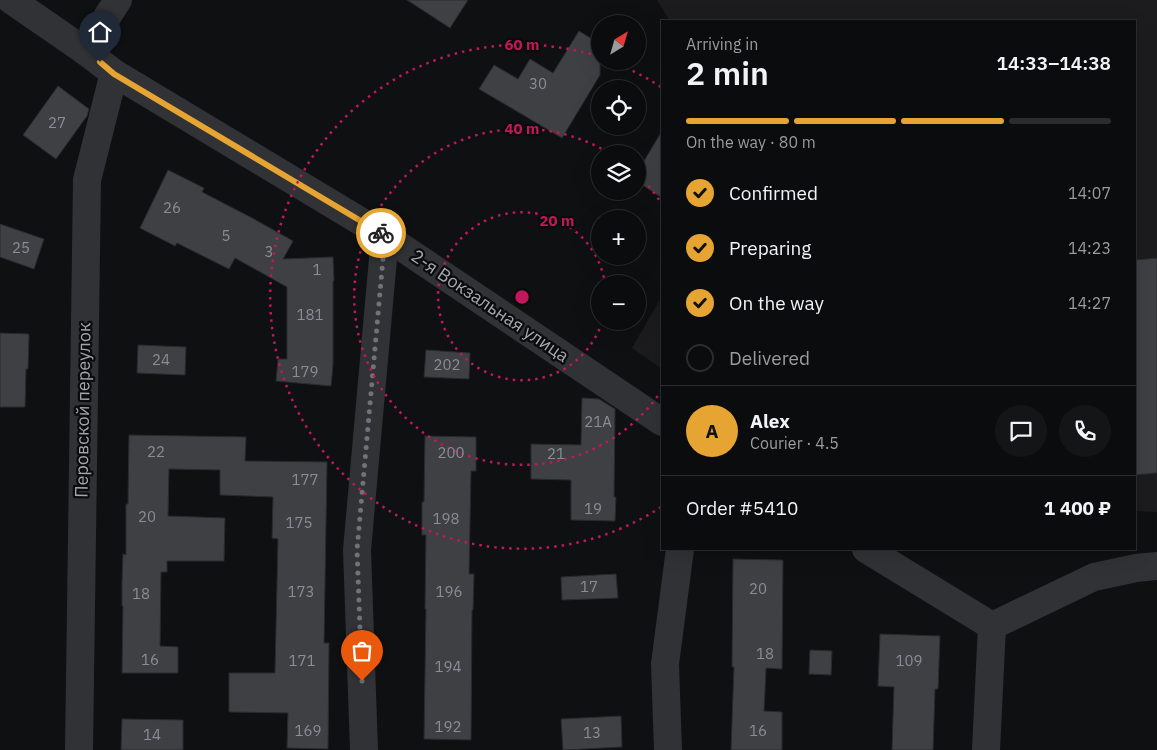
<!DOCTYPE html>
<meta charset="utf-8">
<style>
body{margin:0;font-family:"IBM Plex Sans",sans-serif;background:#141516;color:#f1f3f6;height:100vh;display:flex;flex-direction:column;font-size:19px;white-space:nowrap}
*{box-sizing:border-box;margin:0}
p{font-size:16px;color:#9a9b9d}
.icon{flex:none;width:28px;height:28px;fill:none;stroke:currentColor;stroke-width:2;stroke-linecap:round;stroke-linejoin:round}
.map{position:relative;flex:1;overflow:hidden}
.drawer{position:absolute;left:661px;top:20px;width:475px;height:530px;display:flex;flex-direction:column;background:#0b0c0d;border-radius:0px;box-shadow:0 5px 20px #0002,0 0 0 1px #2b2c2e}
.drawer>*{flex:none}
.needle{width:32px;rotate:37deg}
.tools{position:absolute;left:591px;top:15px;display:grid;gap:10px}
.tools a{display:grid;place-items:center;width:55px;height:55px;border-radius:50%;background:#0b0c0d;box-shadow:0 5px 20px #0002,0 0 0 1px #2b2c2e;font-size:25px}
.pin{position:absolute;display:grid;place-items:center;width:42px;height:42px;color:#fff;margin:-51px -21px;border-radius:50% 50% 50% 0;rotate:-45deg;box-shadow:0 0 5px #0007}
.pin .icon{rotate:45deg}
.courier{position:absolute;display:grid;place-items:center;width:50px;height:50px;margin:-25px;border:4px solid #e6a433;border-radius:50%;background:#fff;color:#222;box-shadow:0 1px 6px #0007}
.head em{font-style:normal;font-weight:600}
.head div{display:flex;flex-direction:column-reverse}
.head{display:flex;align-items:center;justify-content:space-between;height:85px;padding:0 25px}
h1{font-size:32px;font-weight:600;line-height:38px}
.bar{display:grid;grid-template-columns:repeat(4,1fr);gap:8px 5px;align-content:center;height:60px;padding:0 25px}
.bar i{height:6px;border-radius:4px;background:#2b2c2e}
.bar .on{background:#e6a433}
.bar p{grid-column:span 4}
.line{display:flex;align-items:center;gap:12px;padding:0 25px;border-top:1px solid #2b2c2e}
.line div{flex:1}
.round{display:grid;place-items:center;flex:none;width:52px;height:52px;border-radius:26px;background:#141516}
ol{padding:0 25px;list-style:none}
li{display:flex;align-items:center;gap:15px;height:55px}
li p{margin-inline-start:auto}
li .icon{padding:5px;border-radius:50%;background:#e6a433;color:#111;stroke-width:4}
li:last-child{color:#9a9b9d}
li i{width:28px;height:28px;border:2px solid #2b2c2e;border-radius:50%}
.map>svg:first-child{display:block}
.built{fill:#1c1c1e}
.building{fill:#3f4044;stroke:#2a2a2d}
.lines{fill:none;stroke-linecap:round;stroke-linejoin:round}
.minor{stroke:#313235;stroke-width:28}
.done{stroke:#6e7279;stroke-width:5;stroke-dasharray:0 9}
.route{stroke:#e6a433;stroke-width:6}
.ring{fill:none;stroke:#c2185b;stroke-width:2.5;stroke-dasharray:2.5 5}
.labels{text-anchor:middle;stroke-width:4.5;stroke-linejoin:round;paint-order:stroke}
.number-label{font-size:15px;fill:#888d96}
.street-label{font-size:18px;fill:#a1a7b1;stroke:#0b0b0c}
.centre{fill:#c2185b;stroke:#0b0b0c;stroke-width:2.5}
.ring-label{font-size:15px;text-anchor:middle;font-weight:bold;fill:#c2185b;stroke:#0b0b0c;stroke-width:4.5;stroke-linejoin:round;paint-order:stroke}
</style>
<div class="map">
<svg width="1157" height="750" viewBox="0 0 1157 750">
<rect width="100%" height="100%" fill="#0f1011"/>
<!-- built -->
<g class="built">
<path d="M657 0H1157V512L1135 511V21H670Z"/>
<path d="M662 296V369L632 348Z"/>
</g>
<!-- building -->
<g class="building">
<path d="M407 0H468L450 28Z"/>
<path d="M579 31 600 44V75L562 138 479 89 494 65 518 79 530 59 553 73Z"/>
<path d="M58 86 89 109 87 116 56 159 23 135Z"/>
<path d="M662 131V198L638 182V171Z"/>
<path d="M168 170 204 188 202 192 254 219 293 241 283 259 333 257 334 281H333V365L331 386 276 381 278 359H287V287L235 258 229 269 177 243 175 246 140 228Z"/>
<path d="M0 224 44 239 34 269 0 257Z"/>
<path d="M1157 258V473L1135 475V260Z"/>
<path d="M0 333 29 334 28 369H26L25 407H0Z"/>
<path d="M138 345 186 347 185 375 137 373Z"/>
<path d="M426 350 470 353 469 379 424 377Z"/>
<path d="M582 398 599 399 615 409 614 497H616L615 521 571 520V480L531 479V444L581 445Z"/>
<path d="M129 435 246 437 245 461 327 462 324 643H329L328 749 287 748 288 713 229 712V673H275L278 539 272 538 273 497 220 495V470L169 469 168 516 225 518 224 561H167V572H161L160 646 178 647V673H122L123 606H122V582L123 554 126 555V504H128Z"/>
<path d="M425 436 476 437V471H471L469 574H474L473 610H472L471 740 424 739 426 609H425L426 535H422V502H424Z"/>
<path d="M733 559 783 560 782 669 766 668 764 711 782 712V750H731L734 667H732Z"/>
<path d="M616 574 618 598 562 600 561 577Z"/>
<path d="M880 634 940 636 938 689H935L933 750H892L894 687 878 686Z"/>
<path d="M810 650 832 651 831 675 809 674Z"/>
<path d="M621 716 622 747 563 750 561 719Z"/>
<path d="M122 719 183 720V750H121Z"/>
</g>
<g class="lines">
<!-- minor -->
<g class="minor">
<path d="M11 0 85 51 114 73 385 236 662 422"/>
<path d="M85 51 118 0"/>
<path d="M866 549 992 626 1094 577 1136 568 1157 566"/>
<path d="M79 750 87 180 114 73"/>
<path d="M364 750 357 550 385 236"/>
<path d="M668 750 665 664 680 549"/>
<path d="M986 750 992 626"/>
</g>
</g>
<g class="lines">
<!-- done -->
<path class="done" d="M362 681 357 550 385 236 381 233"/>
<!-- route -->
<path class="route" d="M100 62 114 74 381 233"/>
</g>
<!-- distance rings -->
<g class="ring">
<path d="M602 322A84 84 0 1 1 605 283"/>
<path d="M662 390A168 168 0 1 1 609 153M638 175A168 168 0 0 1 662 204"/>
<path d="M661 507A252 252 0 1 1 600 57M612 62A252 252 0 0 1 661 87"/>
</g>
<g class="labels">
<!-- number labels -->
<g class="number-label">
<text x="538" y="89">30</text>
<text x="57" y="128">27</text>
<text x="172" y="213">26</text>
<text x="226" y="241">5</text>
<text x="21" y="253">25</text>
<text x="269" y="257">3</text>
<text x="317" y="275">1</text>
<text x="310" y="320">181</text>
<text x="161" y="365">24</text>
<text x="447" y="370">202</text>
<text x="305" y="377">179</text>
<text x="598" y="427">21А</text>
<text x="156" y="457">22</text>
<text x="451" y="458">200</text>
<text x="556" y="459">21</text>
<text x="305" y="485">177</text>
<text x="593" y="514">19</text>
<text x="147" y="522">20</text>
<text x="446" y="524">198</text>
<text x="299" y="528">175</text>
<text x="589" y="592">17</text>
<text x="758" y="594">20</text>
<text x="301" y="597">173</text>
<text x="449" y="597">196</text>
<text x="141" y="599">18</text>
<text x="765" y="659">18</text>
<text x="150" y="665">16</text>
<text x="302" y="666">171</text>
<text x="909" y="666">109</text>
<text x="448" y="672">194</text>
<text x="448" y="732">192</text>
<text x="308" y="736">169</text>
<text x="758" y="736">16</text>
<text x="592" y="738">13</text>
<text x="152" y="740">14</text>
</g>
<!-- street labels -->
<g class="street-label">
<text transform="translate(490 306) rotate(34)" y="6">2-я Вокзальная улица</text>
<text transform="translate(83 410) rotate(-89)" y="6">Перовской переулок</text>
</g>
</g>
<circle cx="522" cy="297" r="8" class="centre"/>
<g class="ring-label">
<text x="522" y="50">60 m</text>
<text x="522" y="134">40 m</text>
<text x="557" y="226">20 m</text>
</g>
</svg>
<div class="tools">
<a><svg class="needle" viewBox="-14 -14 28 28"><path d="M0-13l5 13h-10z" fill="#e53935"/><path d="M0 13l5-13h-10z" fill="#9a9b9d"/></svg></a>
<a><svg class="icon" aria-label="locate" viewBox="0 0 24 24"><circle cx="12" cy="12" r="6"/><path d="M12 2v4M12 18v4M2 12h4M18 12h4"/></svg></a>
<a><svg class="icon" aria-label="layers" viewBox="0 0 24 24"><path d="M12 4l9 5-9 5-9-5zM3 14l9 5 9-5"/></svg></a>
<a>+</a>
<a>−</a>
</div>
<div class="pin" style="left:362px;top:681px;background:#ea580c"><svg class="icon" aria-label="bag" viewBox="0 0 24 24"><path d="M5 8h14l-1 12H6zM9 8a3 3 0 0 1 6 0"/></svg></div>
<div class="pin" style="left:100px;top:62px;background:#1f2937"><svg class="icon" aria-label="home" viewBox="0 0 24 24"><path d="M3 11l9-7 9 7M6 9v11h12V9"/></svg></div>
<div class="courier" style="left:381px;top:233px"><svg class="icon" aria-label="bike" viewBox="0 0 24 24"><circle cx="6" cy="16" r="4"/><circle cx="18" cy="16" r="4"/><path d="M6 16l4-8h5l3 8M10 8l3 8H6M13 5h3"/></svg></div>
<section class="drawer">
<div class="head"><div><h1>2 min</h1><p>Arriving in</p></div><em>14:33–14:38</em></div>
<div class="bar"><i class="on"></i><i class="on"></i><i class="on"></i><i></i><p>On the way · 80 m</p></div>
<ol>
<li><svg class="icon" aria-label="check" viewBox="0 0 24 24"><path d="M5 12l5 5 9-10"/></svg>Confirmed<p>14:07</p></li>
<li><svg class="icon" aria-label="check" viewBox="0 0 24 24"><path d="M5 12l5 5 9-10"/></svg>Preparing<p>14:23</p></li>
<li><svg class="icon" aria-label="check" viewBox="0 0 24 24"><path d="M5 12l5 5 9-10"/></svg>On the way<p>14:27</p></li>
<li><i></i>Delivered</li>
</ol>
<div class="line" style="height:90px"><b class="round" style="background:#e6a433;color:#111">A</b><div><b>Alex</b><p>Courier · 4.5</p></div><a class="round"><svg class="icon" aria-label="chat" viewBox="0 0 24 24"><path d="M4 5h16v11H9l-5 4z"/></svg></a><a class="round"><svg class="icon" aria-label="phone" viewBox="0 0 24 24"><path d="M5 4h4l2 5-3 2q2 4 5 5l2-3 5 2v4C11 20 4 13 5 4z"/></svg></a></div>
<div class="line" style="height:65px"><div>Order #5410</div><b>1 400 ₽</b></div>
</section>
</div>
